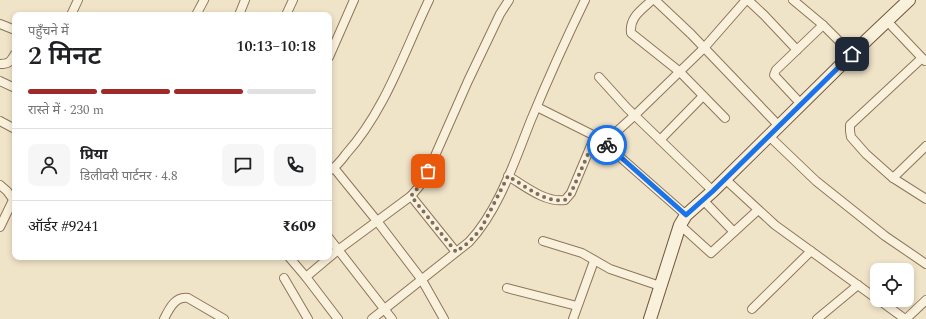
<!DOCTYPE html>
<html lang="hi">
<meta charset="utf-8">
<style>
body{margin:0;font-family:Spectral,"Noto Sans Devanagari",serif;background:#f6f6f6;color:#202124;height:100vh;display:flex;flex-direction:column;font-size:15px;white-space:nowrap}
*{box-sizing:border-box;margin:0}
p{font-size:13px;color:#757577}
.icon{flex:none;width:22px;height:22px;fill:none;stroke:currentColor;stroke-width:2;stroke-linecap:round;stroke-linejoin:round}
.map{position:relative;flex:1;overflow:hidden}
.details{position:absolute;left:12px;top:12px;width:320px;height:248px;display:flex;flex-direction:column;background:#fff;border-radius:8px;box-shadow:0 2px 6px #0003}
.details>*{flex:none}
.tools{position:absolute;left:870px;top:263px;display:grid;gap:8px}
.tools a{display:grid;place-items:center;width:44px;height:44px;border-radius:8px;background:#fff;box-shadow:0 2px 6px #0003;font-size:20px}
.pin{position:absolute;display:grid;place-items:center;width:34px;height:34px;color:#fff;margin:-17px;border-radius:8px;box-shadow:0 2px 6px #0006}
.courier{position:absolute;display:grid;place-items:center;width:40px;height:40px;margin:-20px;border:3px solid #1a73e8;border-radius:50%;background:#fff;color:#222;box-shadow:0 1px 5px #0007}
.headline em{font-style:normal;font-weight:600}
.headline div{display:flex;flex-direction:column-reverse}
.headline{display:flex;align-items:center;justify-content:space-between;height:68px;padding:0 16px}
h1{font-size:26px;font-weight:600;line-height:30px}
.bar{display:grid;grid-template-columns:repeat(4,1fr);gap:6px 4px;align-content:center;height:48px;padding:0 16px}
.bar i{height:5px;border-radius:3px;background:#e0e0e0}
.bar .on{background:#9e2a2b}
.bar p{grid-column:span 4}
.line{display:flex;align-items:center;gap:10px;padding:0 16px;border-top:1px solid #e0e0e0}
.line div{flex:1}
.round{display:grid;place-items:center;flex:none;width:42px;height:42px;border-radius:8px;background:#f6f6f6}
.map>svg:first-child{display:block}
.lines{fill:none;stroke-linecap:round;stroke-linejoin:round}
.street-casing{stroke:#8d765c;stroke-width:10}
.secondary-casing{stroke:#6f573f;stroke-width:14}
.street{stroke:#faf1dc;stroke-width:8}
.secondary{stroke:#faf1dc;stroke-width:12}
.done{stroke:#7c6e5b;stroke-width:4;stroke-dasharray:0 7.2}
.route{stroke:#1a73e8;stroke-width:5}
</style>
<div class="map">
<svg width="926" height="319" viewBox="0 0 926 319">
<rect width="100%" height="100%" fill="#f0e4c8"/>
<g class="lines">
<defs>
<g id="street">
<path d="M652 0C642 10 629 17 631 33L680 72 725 118"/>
<path d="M655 0 691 34 779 126"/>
<path d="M748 0 764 15 797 50"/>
<path d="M793 0 823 25 852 54"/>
<path d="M71 15 78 0"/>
<path d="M196 15 204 0"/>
<path d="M239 15 245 0"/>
<path d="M286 15 293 0"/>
<path d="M887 21 925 61"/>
<path d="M0 24 15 30"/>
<path d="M329 57 354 0"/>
<path d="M922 58 850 125V131L851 137 866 154 893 178 926 199"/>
<path d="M0 64C9 64 10 62 15 54"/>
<path d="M599 77 627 108 713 191"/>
<path d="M0 81 15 88"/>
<path d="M801 104 774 75 776 70 823 25"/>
<path d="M537 107 595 136 604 143 686 215"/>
<path d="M0 121 15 129"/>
<path d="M769 136 816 181 885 236 926 264"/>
<path d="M660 140 703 96"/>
<path d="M604 143 635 115 704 48 746 0"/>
<path d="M334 168 377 221 422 280 444 319"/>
<path d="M329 171C336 167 341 161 346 154 385 111 404 52 429 0"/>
<path d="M508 176C525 186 545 203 565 200L571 193 595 136"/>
<path d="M893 178 926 146"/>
<path d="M725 179 775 225 877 299"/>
<path d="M0 185 7 191 15 202"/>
<path d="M411 196 456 252"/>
<path d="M703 200 734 232"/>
<path d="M680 225 711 253 758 210"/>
<path d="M0 227 15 196"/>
<path d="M329 238 392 319"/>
<path d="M543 241 582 253 610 269 660 286"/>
<path d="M289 257 306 277 338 319"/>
<path d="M306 277 338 250 411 196 422 183 434 158 468 81 500 14 509 0"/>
<path d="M284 278 308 319"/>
<path d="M507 288 577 306"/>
<path d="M879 300 905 319"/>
<path d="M752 309 811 251"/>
<path d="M164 319C169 309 175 296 188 298L224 319"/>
<path d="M372 319 469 242C499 210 515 160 531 120 548 79 566 39 585 0"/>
<path d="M573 319 594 261"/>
<path d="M817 319 858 285"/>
<path d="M906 319 926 300"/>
</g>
<path id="secondary" d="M650 319 680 225 686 215 713 191 852 54 909 0"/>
</defs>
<!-- street casing -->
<use href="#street" class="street-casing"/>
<!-- secondary casing -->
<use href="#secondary" class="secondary-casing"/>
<!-- street -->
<use href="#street" class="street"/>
<!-- secondary -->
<use href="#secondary" class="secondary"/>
</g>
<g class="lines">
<!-- done -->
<path class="done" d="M428 171 422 183 411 196 456 252 469 242 481 229 508 176C525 186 545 203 565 200L571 193 596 136 607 145"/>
<!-- route -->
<path class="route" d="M607 145 686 215 713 191 852 54"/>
</g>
</svg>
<div class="tools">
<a><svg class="icon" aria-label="locate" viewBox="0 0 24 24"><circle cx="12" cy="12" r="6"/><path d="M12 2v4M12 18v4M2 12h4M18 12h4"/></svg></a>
</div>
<div class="pin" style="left:428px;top:171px;background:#ea580c"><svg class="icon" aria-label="bag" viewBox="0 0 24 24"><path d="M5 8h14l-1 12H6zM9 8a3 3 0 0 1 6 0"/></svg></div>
<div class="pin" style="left:852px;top:54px;background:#1f2937"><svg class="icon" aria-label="home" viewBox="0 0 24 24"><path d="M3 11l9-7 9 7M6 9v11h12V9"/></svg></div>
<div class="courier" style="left:607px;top:145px"><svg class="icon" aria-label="bike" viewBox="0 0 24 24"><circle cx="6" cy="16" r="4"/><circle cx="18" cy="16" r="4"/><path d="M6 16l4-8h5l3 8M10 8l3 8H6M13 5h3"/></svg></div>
<section class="details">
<div class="headline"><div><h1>2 मिनट</h1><p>पहुँचने में</p></div><em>10:13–10:18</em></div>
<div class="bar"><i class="on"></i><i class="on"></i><i class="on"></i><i></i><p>रास्ते में · 230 m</p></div>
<div class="line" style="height:72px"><a class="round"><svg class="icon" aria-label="person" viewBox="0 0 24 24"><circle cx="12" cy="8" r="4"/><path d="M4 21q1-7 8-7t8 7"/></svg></a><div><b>प्रिया</b><p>डिलीवरी पार्टनर · 4.8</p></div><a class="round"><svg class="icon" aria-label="chat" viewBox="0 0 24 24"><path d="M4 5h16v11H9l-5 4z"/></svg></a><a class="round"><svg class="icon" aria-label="phone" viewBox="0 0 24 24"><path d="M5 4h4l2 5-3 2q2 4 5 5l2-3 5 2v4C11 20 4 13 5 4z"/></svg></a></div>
<div class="line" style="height:52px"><div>ऑर्डर #9241</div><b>₹609</b></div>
</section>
</div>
